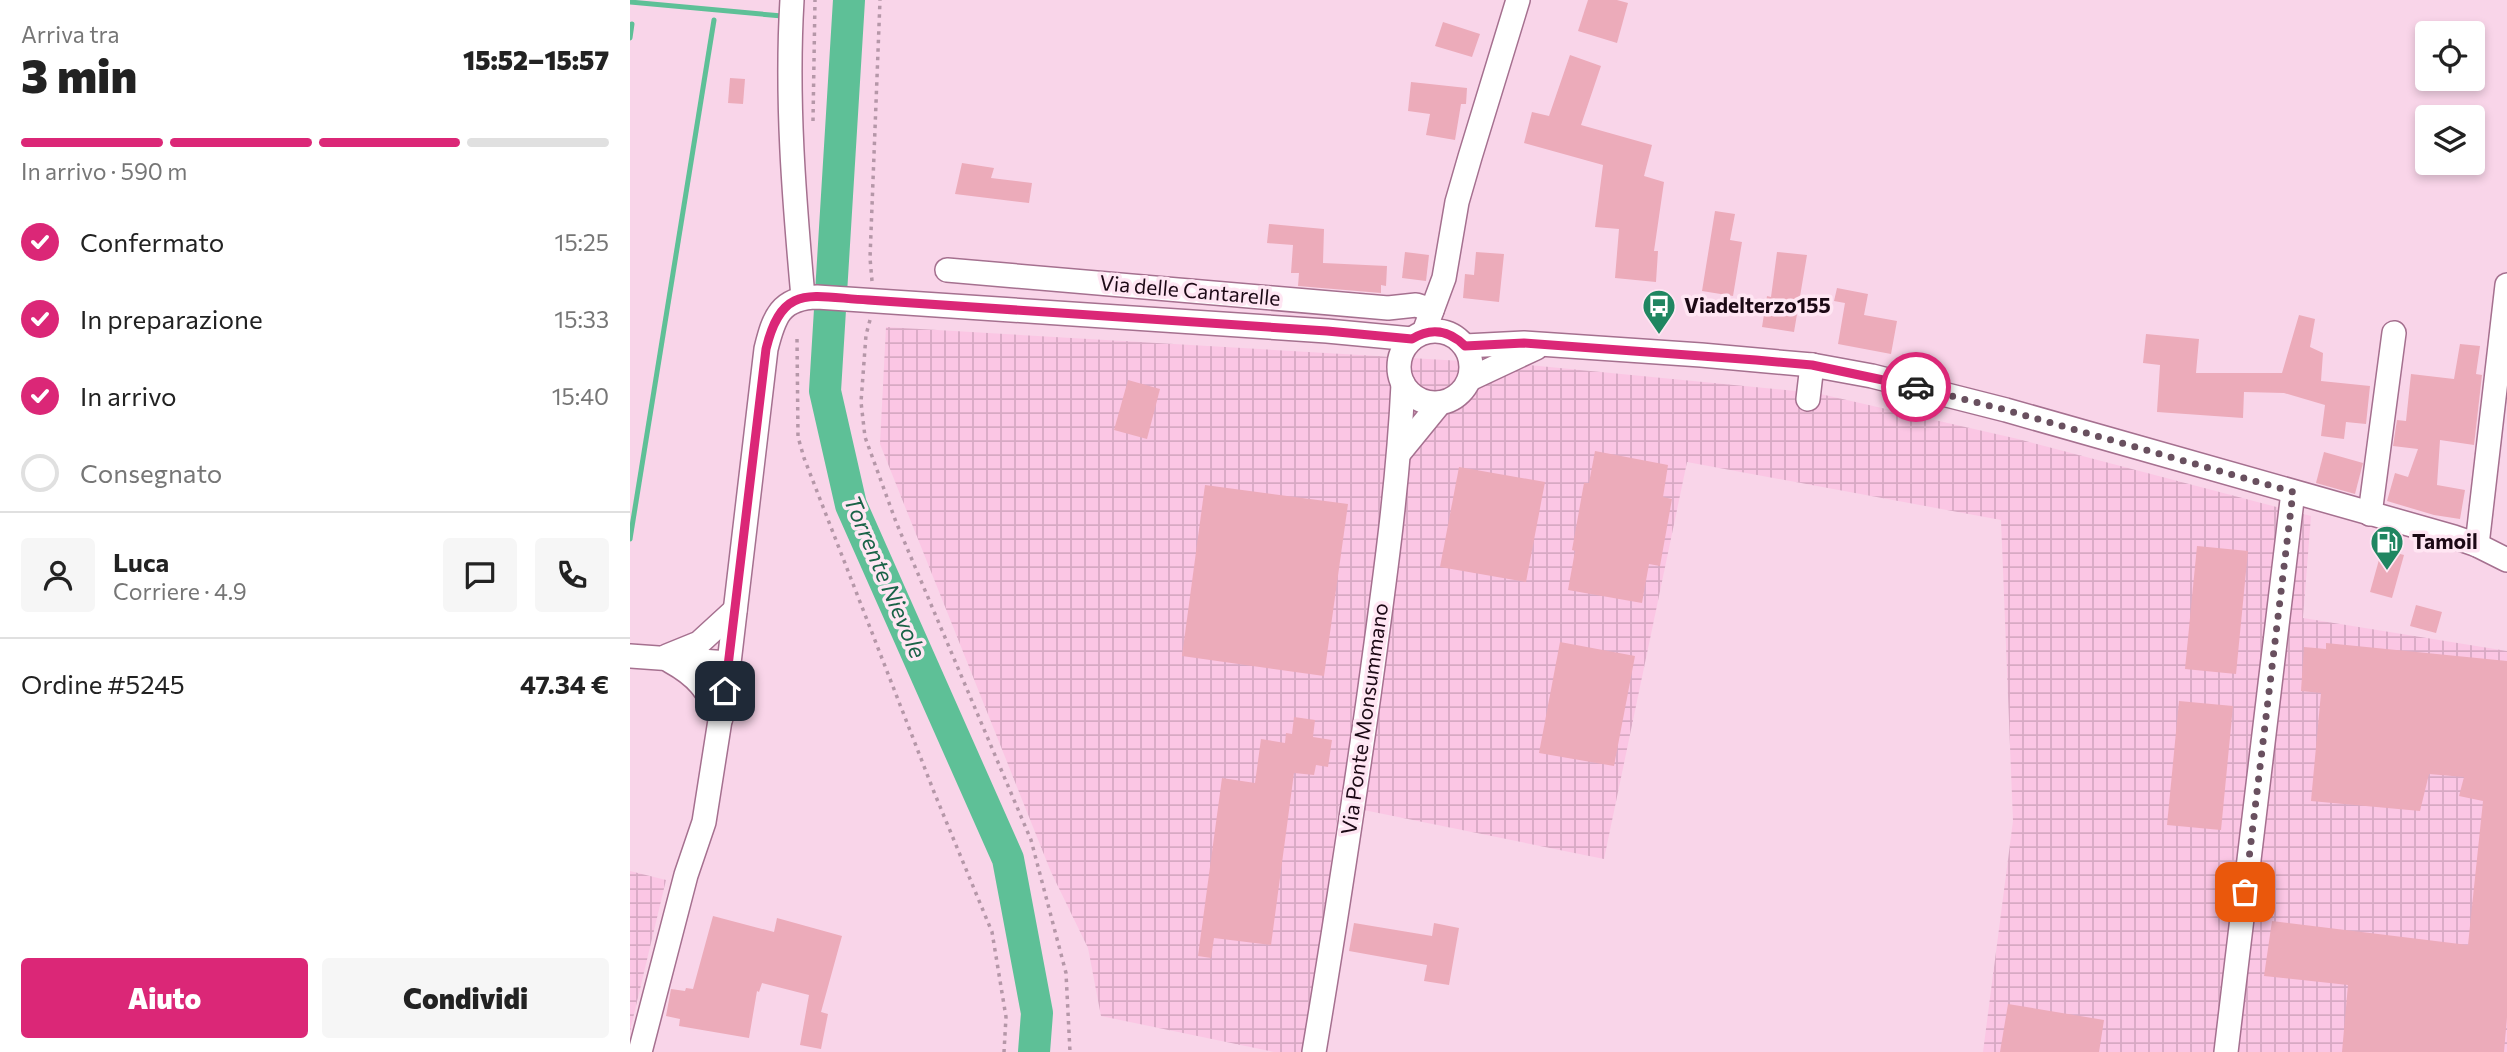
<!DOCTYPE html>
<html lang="it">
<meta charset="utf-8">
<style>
body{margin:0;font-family:Commissioner,sans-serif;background:#f6f6f6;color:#222;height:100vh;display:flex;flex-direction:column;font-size:26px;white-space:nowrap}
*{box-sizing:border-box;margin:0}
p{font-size:23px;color:#767676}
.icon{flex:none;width:38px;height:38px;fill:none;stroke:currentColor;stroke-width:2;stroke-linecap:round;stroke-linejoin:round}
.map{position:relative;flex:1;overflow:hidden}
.side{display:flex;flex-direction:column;background:#fff;width:630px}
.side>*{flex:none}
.controls{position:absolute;left:1785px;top:21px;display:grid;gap:14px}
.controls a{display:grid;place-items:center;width:70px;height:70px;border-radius:7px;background:#fff;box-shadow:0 4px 10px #0003;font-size:35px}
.pin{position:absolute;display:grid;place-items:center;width:60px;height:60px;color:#fff;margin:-30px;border-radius:14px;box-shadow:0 4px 10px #0006}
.courier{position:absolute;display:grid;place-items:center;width:70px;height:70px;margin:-35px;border:5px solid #db2777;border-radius:50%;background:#fff;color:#222;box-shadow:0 2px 9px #0007}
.headline em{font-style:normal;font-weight:800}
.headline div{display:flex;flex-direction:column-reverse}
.headline{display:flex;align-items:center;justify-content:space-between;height:119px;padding:0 21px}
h1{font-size:46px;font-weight:800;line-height:52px}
.bar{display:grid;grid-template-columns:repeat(4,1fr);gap:10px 7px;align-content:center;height:84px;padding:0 21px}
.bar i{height:9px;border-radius:5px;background:#e0e0e0}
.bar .on{background:#db2777}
.bar p{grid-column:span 4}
.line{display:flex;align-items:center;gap:18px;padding:0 21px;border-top:2px solid #e0e0e0}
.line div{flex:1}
.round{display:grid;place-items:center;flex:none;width:74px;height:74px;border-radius:7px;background:#f6f6f6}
ol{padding:0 21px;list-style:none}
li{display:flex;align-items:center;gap:21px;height:77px}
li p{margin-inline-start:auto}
li .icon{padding:7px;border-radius:50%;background:#db2777;color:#fff;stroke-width:4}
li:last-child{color:#767676}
li i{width:38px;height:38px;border:4px solid #e0e0e0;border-radius:50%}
.button{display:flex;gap:14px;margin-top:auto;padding:14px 21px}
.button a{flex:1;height:80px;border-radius:7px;background:#db2777;color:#fff;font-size:28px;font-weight:800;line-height:80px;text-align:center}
.button a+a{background:#f6f6f6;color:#222}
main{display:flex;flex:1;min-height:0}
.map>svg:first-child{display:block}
.industrial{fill:url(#industrial-grid)}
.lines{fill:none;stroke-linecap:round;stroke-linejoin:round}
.stream{stroke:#5ec097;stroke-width:5}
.river{stroke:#5ec097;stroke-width:32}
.building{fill:#ecabba}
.minor-casing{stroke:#a5708f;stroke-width:26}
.path{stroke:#b597a8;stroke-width:3.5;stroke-dasharray:3.5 5;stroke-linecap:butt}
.minor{stroke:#fff;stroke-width:23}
.done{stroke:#69505f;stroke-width:7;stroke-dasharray:0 12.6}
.route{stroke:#db2777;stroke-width:9}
.labels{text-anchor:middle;stroke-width:7;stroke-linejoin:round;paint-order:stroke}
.street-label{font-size:21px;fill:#1c0915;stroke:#ffe6f3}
.poi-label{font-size:21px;font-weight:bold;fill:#1c0915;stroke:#ffe6f3;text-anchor:start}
.water-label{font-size:23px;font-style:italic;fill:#196347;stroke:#ffe6f3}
</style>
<main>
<section class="side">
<div class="headline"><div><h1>3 min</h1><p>Arriva tra</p></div><em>15:52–15:57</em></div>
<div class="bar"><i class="on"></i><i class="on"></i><i class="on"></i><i></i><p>In arrivo · 590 m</p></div>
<ol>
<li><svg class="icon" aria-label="check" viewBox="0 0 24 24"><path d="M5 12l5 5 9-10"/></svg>Confermato<p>15:25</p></li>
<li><svg class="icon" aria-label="check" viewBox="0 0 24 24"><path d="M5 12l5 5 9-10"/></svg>In preparazione<p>15:33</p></li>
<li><svg class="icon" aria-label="check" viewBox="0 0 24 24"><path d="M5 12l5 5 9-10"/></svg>In arrivo<p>15:40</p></li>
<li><i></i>Consegnato</li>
</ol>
<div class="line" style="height:126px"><a class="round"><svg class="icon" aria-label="person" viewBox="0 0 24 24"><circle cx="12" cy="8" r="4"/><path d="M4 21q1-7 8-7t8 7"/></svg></a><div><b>Luca</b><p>Corriere · 4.9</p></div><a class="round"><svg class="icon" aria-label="chat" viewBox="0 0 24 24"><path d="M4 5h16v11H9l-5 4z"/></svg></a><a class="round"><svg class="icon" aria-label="phone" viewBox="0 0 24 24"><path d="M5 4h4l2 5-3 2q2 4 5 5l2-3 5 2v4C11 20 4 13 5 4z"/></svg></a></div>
<div class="line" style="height:91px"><div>Ordine #5245</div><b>47.34 €</b></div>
<div class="button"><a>Aiuto</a><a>Condividi</a></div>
</section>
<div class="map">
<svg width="1877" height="1052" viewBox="0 0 1877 1052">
<defs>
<pattern id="industrial-grid" width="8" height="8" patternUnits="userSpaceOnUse" patternTransform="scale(1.75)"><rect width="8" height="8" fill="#fbc6e4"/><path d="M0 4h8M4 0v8" fill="none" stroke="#d7a9c3"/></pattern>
</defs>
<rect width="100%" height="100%" fill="#f9d5e9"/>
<!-- industrial -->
<g class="industrial">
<path d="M256 327 899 365 1186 393 1388 439 1681 516 1673 618 1877 651V1052H1353L1383 821 1371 520 1057 462 974 859 709 805 675 1052H644L471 1016 458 948 421 872 250 444Z"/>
<path d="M0 871 36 880 0 1031Z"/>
</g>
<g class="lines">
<!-- stream -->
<g class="stream">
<path d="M0 2 152 16"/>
<path d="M0 38 2 24"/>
<path d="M0 539 84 20"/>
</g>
<!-- river -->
<path class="river" d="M219 0 195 391 221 505 378 859 407 1013 404 1052"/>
</g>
<!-- building -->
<g class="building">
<path d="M958 0H987L998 3 987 43 948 31Z"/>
<path d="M813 22 850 34 842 57 805 46Z"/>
<path d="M940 55 971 66 951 125 1022 145 1014 176 1034 182 1024 251H1028L1026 282 985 278 989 229 965 227 973 165 894 143 902 112 919 116Z"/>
<path d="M100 78 115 79 113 104 98 103Z"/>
<path d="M781 82 837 88 836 104H831L825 140 796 135 800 114 778 111Z"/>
<path d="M332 163 364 168 361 178 402 183 399 203 325 194Z"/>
<path d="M1085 211 1105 214 1100 240 1112 242 1103 296 1072 291Z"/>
<path d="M639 224 694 229 693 263 757 266 756 286 751 285V293L668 286 669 273H661L663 245 637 243Z"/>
<path d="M775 252 799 255 796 281 772 278Z"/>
<path d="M846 252 874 254 869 302 833 298 835 274 844 275Z"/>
<path d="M1147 252 1177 255 1164 332 1132 327 1137 296 1141 297Z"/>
<path d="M1207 288 1238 294 1234 315 1267 321 1261 354 1208 344 1215 303 1204 301Z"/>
<path d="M1669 315 1685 319 1680 347 1693 353 1691 381 1740 386 1736 424 1716 422 1714 439 1691 436 1695 405 1654 393 1614 392 1613 418 1527 412 1530 365 1513 363 1516 334 1569 339 1566 373H1652Z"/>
<path d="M1830 344 1850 346 1846 374 1852 375 1844 445 1810 440 1807 485 1835 490 1830 519 1804 515 1757 501 1765 473 1778 477 1788 449 1763 446 1767 420 1776 421 1781 374 1824 379Z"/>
<path d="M498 380 530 389 517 439 484 430Z"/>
<path d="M965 451 1038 465 1033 497 1042 499 1030 566 1019 564 1012 603 938 590 945 551 942 550 954 483H959Z"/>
<path d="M1694 452 1733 463 1725 494 1686 483Z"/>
<path d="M829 467 915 482 896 582 810 567Z"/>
<path d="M575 485 718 504 694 676 552 656Z"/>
<path d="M1567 546 1618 551 1606 674 1555 669Z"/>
<path d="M1752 549 1774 555 1762 598 1740 592Z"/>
<path d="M1786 605 1812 612 1806 633 1780 626Z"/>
<path d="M930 642 1005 656 984 766 909 753Z"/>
<path d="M1696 643 1877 661V1017L1874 1052H1712L1718 985 1634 976 1642 921 1838 945 1853 801 1829 796 1834 777 1799 774 1790 811 1681 801 1691 693 1671 691 1674 647 1696 649Z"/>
<path d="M1549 701 1603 706 1591 830 1537 825Z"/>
<path d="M664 717 685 720 683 737 702 740 698 767 686 765 684 775 664 773 641 945 584 938 581 958 568 956 592 778 625 783 631 739 655 743 656 733 662 734Z"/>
<path d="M83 916 144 932 147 918 212 936 191 1012 198 1014 191 1049 170 1045 179 995 132 983 129 992 127 991 119 1038 49 1026 50 1019 36 1016 41 989 55 991 56 988 63 989Z"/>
<path d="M724 923 802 936 804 923 829 928 819 985 794 981 797 965 719 951Z"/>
<path d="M1378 1004 1474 1020 1469 1052H1370Z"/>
</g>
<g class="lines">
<defs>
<g id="minor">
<path d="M162 0C156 99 164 198 173 297"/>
<path d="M317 270 758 308 786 305 802 310"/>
<circle cx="805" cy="367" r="36"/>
<path d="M794 332 814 278 827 202 840 157 888 0"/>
<path d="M835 346 894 343 1071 355 1182 365 1242 376 1376 410 1824 537 1847 545 1877 560"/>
<path d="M840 379 906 348"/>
<path d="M1178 399 1182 365"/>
<path d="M770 452 810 403"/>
<path d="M1740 514 1764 333"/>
<path d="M1847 545 1877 285"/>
<path d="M0 656 99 663"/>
<path d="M37 656 69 643 105 610"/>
<path d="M40 661C69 677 76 689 91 718"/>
<path d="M10 1052 56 875 74 822 99 663 136 349C144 317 150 298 187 297L697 331 782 339"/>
<path d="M684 1052C704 933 722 814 739 695 753 592 768 489 773 384"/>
<path d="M1596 1052 1663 492"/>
</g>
</defs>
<!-- minor casing -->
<use href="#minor" class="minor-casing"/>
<!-- path -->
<g class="path">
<path d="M183 121 185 0"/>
<path d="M242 281 240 258 250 0"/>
<path d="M240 320 236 335 231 402 235 437 266 522 401 840 436 973 440 1052"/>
<path d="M167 339 168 437 174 458 304 792 362 932 376 1017 374 1052"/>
</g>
<!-- minor -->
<use href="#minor" class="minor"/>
</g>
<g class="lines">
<!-- done -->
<path class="done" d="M1286 387 1376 410 1663 492 1615 892"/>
<!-- route -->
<path class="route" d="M95 691 136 349C152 282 181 297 238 300L697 331 782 339C801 327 819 330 835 346L894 343 1126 360 1182 365 1286 387"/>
</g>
<!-- icons -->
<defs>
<symbol id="bus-pin" viewBox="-11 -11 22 30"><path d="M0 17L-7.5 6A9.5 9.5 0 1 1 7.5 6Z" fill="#208661" stroke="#ffe6f3"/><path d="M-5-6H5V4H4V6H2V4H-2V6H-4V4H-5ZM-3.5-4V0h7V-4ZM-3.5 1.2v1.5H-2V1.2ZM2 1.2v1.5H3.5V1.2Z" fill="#fff"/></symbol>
<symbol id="fuel-pin" viewBox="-11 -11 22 30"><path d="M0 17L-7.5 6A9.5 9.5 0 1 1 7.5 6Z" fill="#208661" stroke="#ffe6f3"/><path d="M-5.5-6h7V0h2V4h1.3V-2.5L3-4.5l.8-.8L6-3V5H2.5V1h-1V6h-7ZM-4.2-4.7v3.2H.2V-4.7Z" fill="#fff"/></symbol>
</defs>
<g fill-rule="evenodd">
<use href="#bus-pin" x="1010" y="287" width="38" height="52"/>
<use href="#fuel-pin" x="1738" y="523" width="38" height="52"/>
</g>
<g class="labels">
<!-- street labels -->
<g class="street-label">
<text transform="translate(560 291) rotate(5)" y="7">Via delle Cantarelle</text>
<text transform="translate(735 719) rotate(-82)" y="7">Via Ponte Monsummano</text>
</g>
<!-- poi labels -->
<g class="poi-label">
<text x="1054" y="313">Viadelterzo155</text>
<text x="1782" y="549">Tamoil</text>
</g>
<!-- water labels -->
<g class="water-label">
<text transform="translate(255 577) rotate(67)" y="8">Torrente Nievole</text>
</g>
</g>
</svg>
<div class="controls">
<a><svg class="icon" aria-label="locate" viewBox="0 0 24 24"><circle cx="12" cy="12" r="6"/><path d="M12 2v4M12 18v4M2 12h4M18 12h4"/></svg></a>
<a><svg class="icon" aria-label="layers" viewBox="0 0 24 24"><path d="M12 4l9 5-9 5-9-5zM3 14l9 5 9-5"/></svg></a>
</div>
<div class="pin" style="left:1615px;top:892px;background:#ea580c"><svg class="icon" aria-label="bag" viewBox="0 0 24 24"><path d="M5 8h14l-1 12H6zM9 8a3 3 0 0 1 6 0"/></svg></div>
<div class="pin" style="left:95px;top:691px;background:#1f2937"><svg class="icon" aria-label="home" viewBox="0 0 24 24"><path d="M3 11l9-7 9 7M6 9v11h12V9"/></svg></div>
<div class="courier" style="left:1286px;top:387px"><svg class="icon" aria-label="car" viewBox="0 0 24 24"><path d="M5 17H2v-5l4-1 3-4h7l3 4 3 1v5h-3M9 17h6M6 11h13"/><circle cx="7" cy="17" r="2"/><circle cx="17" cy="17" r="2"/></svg></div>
</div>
</main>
